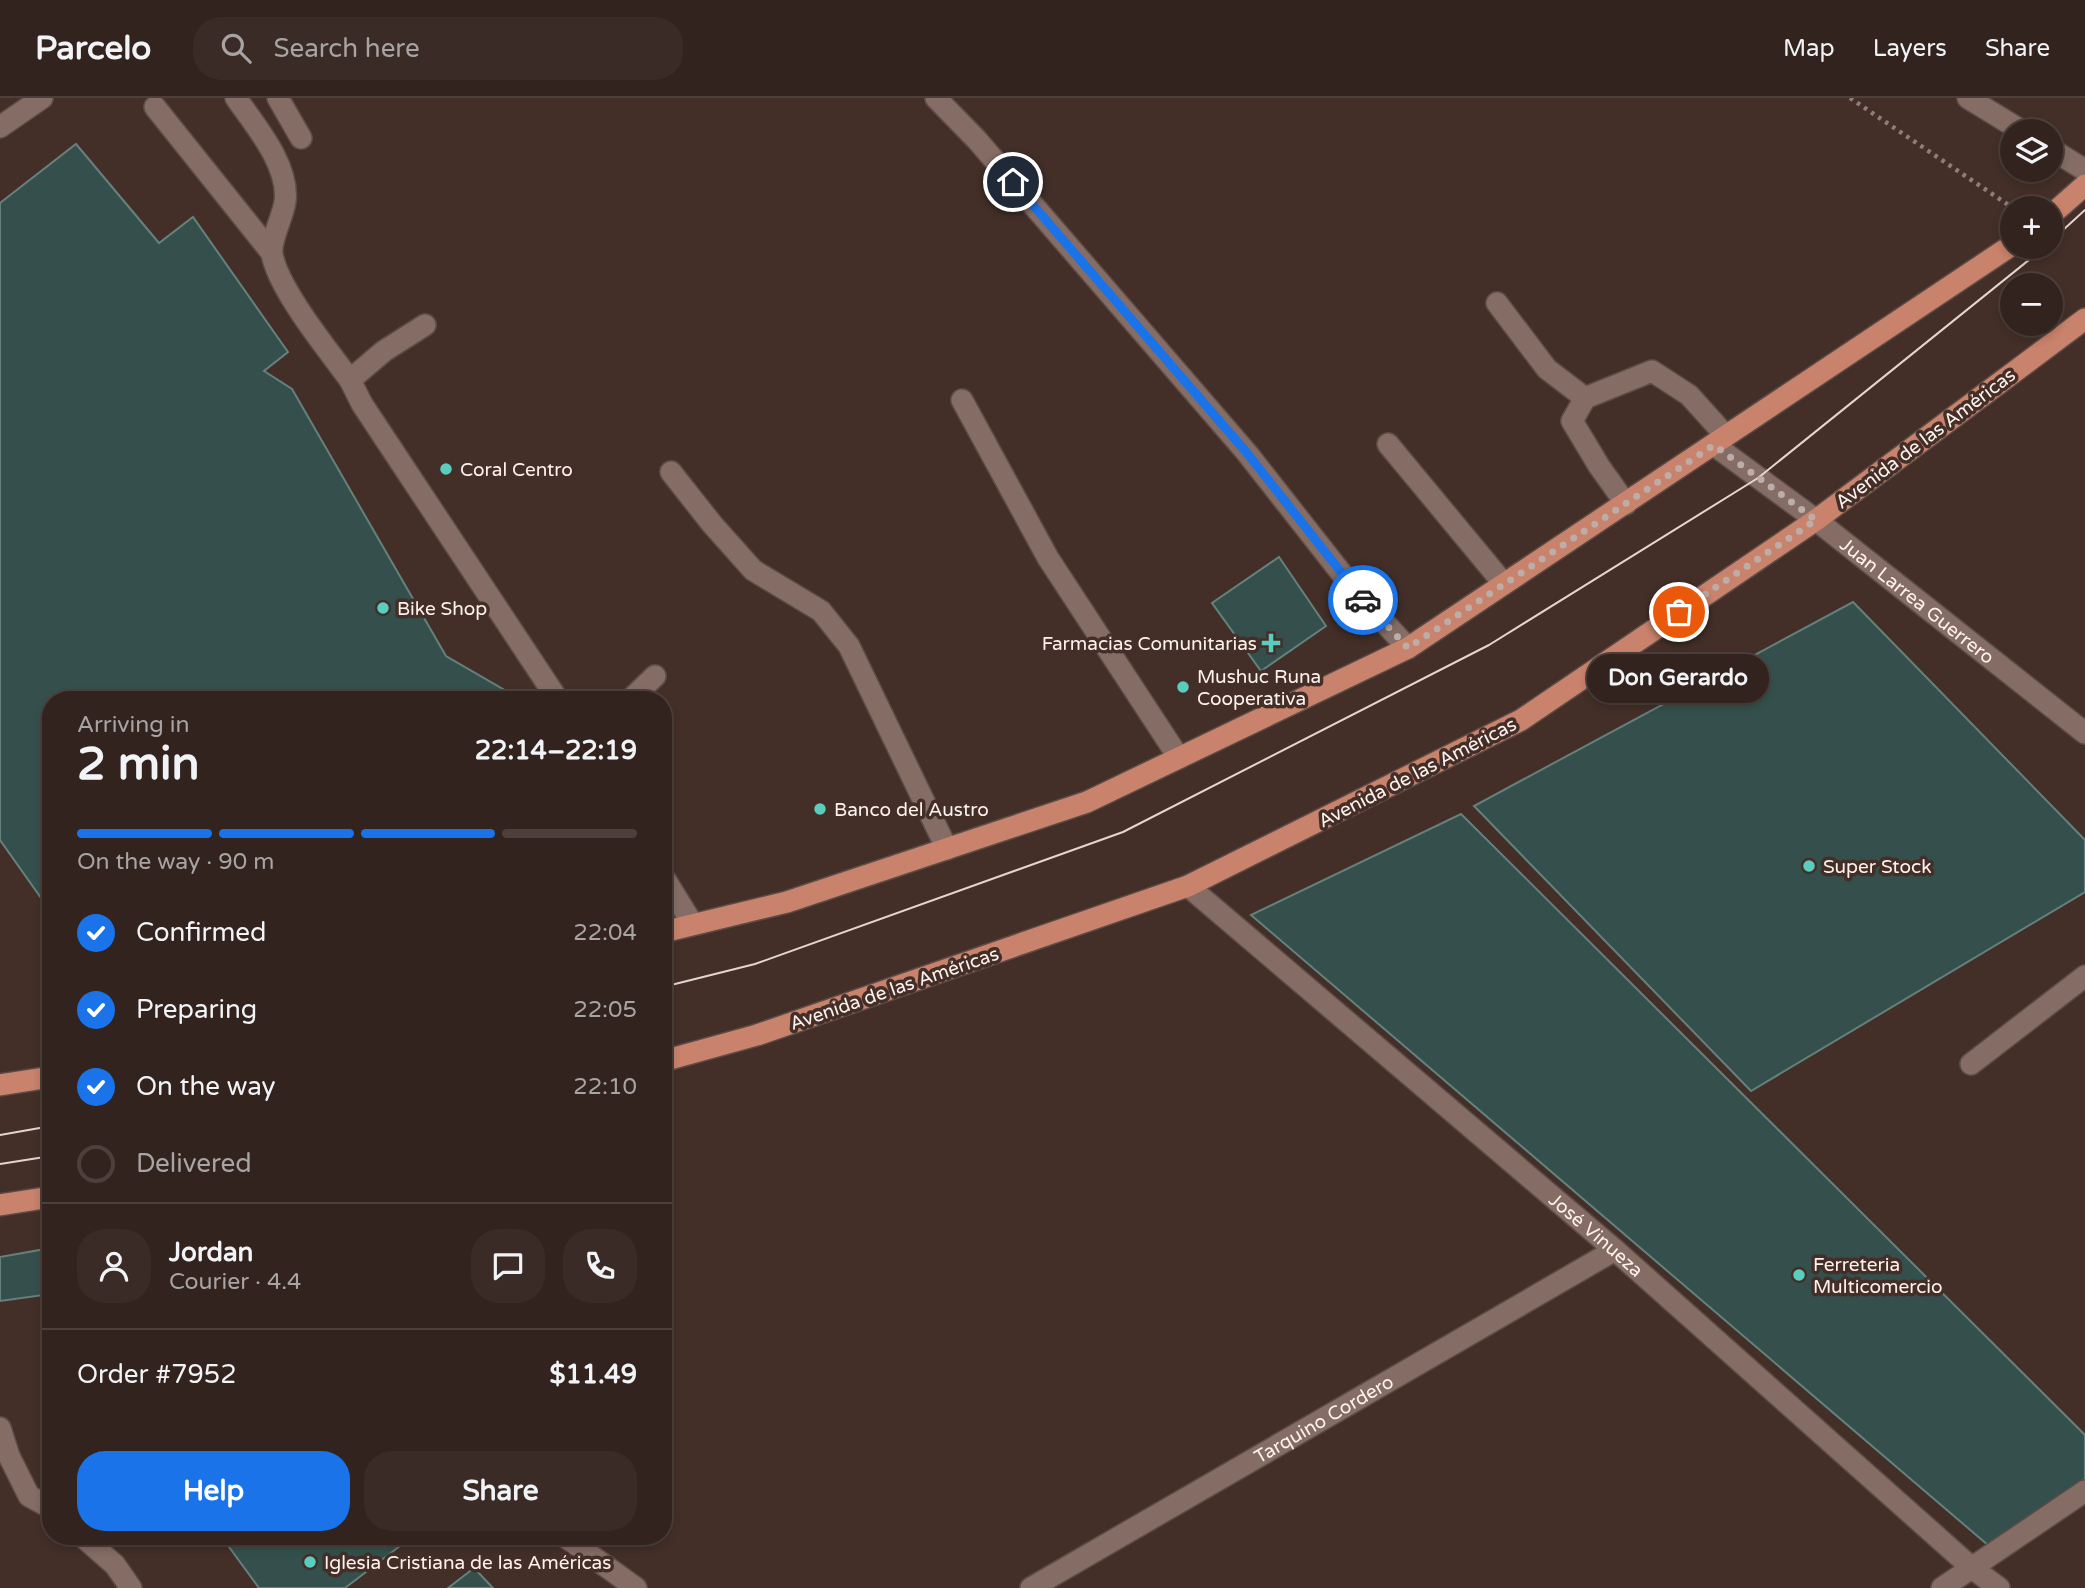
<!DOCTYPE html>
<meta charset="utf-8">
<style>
body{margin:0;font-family:"Varela Round",sans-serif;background:#3a2b27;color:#f1f3f6;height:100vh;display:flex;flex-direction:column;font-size:26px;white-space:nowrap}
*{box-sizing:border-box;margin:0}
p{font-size:23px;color:#a8a4a4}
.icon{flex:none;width:38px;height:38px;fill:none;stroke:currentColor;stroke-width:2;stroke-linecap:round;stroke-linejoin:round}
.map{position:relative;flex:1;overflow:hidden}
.sheet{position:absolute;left:42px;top:593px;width:630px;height:854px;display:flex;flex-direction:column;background:#32231e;border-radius:28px;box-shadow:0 4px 10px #0003,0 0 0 2px #4d403c}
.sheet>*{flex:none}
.controls{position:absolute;left:2000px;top:21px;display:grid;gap:14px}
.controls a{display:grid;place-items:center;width:63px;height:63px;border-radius:50%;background:#32231e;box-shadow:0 4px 10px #0003,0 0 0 2px #4d403c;font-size:35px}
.pin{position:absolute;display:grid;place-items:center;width:60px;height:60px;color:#fff;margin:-30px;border:4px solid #fff;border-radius:50%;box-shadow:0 2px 7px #0007}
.courier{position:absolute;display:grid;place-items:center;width:70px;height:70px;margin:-35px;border:5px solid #1a73e8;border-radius:50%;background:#fff;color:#222;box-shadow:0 2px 9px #0007}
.bubble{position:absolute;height:49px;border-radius:24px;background:#32231e;box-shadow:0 4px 10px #0003,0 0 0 2px #4d403c;font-size:23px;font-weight:700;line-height:49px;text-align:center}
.head em{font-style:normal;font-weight:700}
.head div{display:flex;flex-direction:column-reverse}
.head{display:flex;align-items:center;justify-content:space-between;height:119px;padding:0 35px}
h1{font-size:46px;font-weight:700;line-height:52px}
.bar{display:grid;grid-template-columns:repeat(4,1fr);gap:10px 7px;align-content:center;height:84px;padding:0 35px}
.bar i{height:9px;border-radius:5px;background:#4d403c}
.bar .on{background:#1a73e8}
.bar p{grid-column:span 4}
.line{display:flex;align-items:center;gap:18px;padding:0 35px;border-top:2px solid #4d403c}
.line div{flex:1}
.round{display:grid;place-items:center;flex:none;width:74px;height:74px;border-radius:28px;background:#3a2b27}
ol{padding:0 35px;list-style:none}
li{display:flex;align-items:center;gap:21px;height:77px}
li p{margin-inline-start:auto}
li .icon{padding:7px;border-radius:50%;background:#1a73e8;color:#fff;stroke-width:4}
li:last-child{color:#a8a4a4}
li i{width:38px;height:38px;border:4px solid #4d403c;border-radius:50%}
.button{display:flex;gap:14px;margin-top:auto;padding:14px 35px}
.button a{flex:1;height:80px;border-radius:28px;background:#1a73e8;color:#fff;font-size:28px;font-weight:700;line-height:80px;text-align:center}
.button a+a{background:#3a2b27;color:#f1f3f6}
header{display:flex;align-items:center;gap:42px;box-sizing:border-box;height:98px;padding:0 35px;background:#32231e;border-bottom:2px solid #4d403c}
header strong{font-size:33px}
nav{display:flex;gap:38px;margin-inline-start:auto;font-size:24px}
.search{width:490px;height:63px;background:#3a2b27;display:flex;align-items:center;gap:18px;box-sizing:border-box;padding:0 24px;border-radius:28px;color:#a8a4a4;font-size:26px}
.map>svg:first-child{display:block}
.building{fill:#35504c;stroke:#65817c;stroke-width:2}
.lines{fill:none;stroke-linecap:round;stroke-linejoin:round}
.minor-casing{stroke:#5c4b46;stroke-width:24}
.major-casing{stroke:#5c4b46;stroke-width:24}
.path{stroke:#8f7d77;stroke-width:4.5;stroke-dasharray:3.5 5;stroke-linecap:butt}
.minor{stroke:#856d65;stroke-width:21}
.major{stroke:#c9826b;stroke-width:21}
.tram{stroke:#e4d5d1;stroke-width:2}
.done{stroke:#bdada8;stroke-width:7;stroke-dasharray:0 12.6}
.route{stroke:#1a73e8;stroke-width:9}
.poi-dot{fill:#59cebf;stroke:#432f28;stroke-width:2.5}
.labels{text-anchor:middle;stroke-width:7;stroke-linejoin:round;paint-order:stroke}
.street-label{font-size:19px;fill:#fff1ed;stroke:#432f28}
.poi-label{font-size:19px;fill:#fff1ed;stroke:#432f28;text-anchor:start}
</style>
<header>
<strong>Parcelo</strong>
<div class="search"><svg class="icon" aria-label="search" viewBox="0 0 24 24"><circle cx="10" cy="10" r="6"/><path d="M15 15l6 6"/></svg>Search here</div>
<nav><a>Map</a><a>Layers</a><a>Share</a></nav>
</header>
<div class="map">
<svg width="2085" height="1490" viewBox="0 0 2085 1490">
<rect width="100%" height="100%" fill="#432f28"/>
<!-- building -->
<g class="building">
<path d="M76 46 159 145 193 119 288 254 264 273 292 291 446 558 522 602H51V814L0 742V105Z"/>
<path d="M1279 459 1326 528 1261 573 1212 505Z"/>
<path d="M1853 504 2085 742V794L1751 993 1474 708Z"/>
<path d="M1461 716 2085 1337V1381L1989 1448 1251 817Z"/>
<path d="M51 1150V1196L0 1203V1159Z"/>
<path d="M221 1438H413L345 1490H259Z"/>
<path d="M474 1470 493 1490H448Z"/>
</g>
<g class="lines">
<defs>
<g id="minor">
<path d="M236 0C255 27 290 68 285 104 283 118 270 143 272 156 278 191 328 252 350 282"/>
<path d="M278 0 301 40"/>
<path d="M936 0 977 42 1247 355 1357 495 1408 550"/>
<path d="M1968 0 2022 33"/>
<path d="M155 9 271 154"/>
<path d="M0 29 42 0"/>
<path d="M2051 51 2085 72"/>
<path d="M1497 205 1547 271 1585 300 1652 273 1689 297 1726 338"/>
<path d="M425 227 384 253 350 282 362 306 558 602"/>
<path d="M1585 300 1572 323 1599 368 1626 406"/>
<path d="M962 302 1048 460 1179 660"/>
<path d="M1388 346 1504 486"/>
<path id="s1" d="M1714 347 1816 422 2085 635"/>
<path d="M671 374 712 426 753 472 821 513 849 548 947 751"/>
<path d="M630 602 655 578"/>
<path d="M663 778 692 825"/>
<path id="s2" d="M1188 788 1615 1152 1972 1470 1999 1490"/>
<path d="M1971 966 2085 878"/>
<path d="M0 1330 9 1358 29 1398 51 1410"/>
<path d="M82 1438 115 1467 131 1490"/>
<path d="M564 1438 636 1490"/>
<path id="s3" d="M1031 1490 1615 1152"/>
<path d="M1942 1490 2085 1393"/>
</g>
<g id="major">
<path d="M2051 117 2085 87"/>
<path d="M663 834 787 804 1087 704 1408 550 2012 147"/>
<path d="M663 963 757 937 1188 788 1521 622 1816 422 2085 221"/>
<path d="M0 987 51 979"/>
<path d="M0 1107 51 1099"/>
</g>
</defs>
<!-- minor casing -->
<use href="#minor" class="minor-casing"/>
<!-- major casing -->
<use href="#major" class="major-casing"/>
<!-- path -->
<path class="path" d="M1850 0 2013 110"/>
<!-- minor -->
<use href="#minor" class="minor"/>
<!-- major -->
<use href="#major" class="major"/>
<!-- tram -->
<g class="tram">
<path d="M2051 143 2085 112"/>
<path d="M663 889 755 866 1123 734 1489 547 1758 380 2045 149"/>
<path d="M0 1037 51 1028"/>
<path d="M0 1066 51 1058"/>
</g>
</g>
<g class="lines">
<!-- done -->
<path class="done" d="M1363 502 1408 550 1714 347 1816 422 1679 514"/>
<!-- route -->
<path class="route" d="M1013 84 1247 355 1363 502"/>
</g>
<!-- markers -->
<g class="poi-dot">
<circle cx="446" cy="371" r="7"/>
<circle cx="383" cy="510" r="7"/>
<path d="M1267.5 534.5h7v7h7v7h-7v7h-7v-7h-7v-7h7z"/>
<circle cx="1183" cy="589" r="7"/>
<circle cx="820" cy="711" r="7"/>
<circle cx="1809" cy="768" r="7"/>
<circle cx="1799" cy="1177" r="7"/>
<circle cx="310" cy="1464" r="7"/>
</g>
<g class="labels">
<!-- street labels -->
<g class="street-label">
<text transform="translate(1925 340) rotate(-37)" y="7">Avenida de las Américas</text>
<text dy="7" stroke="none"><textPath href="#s1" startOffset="256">Juan Larrea Guerrero</textPath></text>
<text transform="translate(1417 674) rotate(-27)" y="7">Avenida de las Américas</text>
<text transform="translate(894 890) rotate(-19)" y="7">Avenida de las Américas</text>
<text dy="7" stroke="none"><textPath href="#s2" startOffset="537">José Vinueza</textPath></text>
<text dy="7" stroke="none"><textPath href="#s3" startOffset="338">Tarquino Cordero</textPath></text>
</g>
<!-- poi labels -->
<g class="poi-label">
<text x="460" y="378">Coral Centro</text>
<text x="397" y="517">Bike Shop</text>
<text x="1257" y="552" text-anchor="end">Farmacias Comunitarias</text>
<text x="1197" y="585">Mushuc Runa<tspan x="1197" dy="22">Cooperativa</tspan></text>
<text x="834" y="718">Banco del Austro</text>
<text x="1823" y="775">Super Stock</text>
<text x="1813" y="1173">Ferreteria<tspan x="1813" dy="22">Multicomercio</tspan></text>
<text x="324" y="1471">Iglesia Cristiana de las Américas</text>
</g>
</g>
</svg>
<div class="controls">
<a><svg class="icon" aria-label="layers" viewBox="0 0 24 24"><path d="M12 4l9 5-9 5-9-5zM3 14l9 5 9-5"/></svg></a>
<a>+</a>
<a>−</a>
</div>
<div class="pin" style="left:1679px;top:514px;background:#ea580c"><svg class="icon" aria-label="bag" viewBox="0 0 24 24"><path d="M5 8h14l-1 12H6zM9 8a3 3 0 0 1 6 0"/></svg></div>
<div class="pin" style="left:1013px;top:84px;background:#1f2937"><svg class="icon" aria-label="home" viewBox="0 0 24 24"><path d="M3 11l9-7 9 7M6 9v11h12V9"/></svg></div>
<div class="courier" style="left:1363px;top:502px"><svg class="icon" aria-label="car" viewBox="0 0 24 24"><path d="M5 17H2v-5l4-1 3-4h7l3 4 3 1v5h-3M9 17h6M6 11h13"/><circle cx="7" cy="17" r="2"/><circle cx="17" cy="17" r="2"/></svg></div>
<div class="bubble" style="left:1587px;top:556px;width:182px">Don Gerardo</div>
<section class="sheet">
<div class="head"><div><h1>2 min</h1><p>Arriving in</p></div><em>22:14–22:19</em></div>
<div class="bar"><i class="on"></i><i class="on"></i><i class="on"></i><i></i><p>On the way · 90 m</p></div>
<ol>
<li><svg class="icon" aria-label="check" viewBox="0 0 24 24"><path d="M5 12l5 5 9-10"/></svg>Confirmed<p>22:04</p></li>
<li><svg class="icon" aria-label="check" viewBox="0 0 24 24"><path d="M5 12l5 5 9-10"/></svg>Preparing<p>22:05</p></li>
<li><svg class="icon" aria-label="check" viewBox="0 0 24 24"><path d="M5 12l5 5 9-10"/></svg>On the way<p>22:10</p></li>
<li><i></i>Delivered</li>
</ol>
<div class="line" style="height:126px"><a class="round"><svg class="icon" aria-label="person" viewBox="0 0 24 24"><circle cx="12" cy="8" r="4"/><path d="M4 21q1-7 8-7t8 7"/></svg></a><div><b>Jordan</b><p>Courier · 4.4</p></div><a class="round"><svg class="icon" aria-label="chat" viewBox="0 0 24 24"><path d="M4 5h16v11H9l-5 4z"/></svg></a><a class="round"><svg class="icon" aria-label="phone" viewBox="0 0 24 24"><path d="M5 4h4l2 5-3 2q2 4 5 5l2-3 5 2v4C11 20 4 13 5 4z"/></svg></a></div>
<div class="line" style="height:91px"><div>Order #7952</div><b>$11.49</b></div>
<div class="button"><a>Help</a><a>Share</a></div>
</section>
</div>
